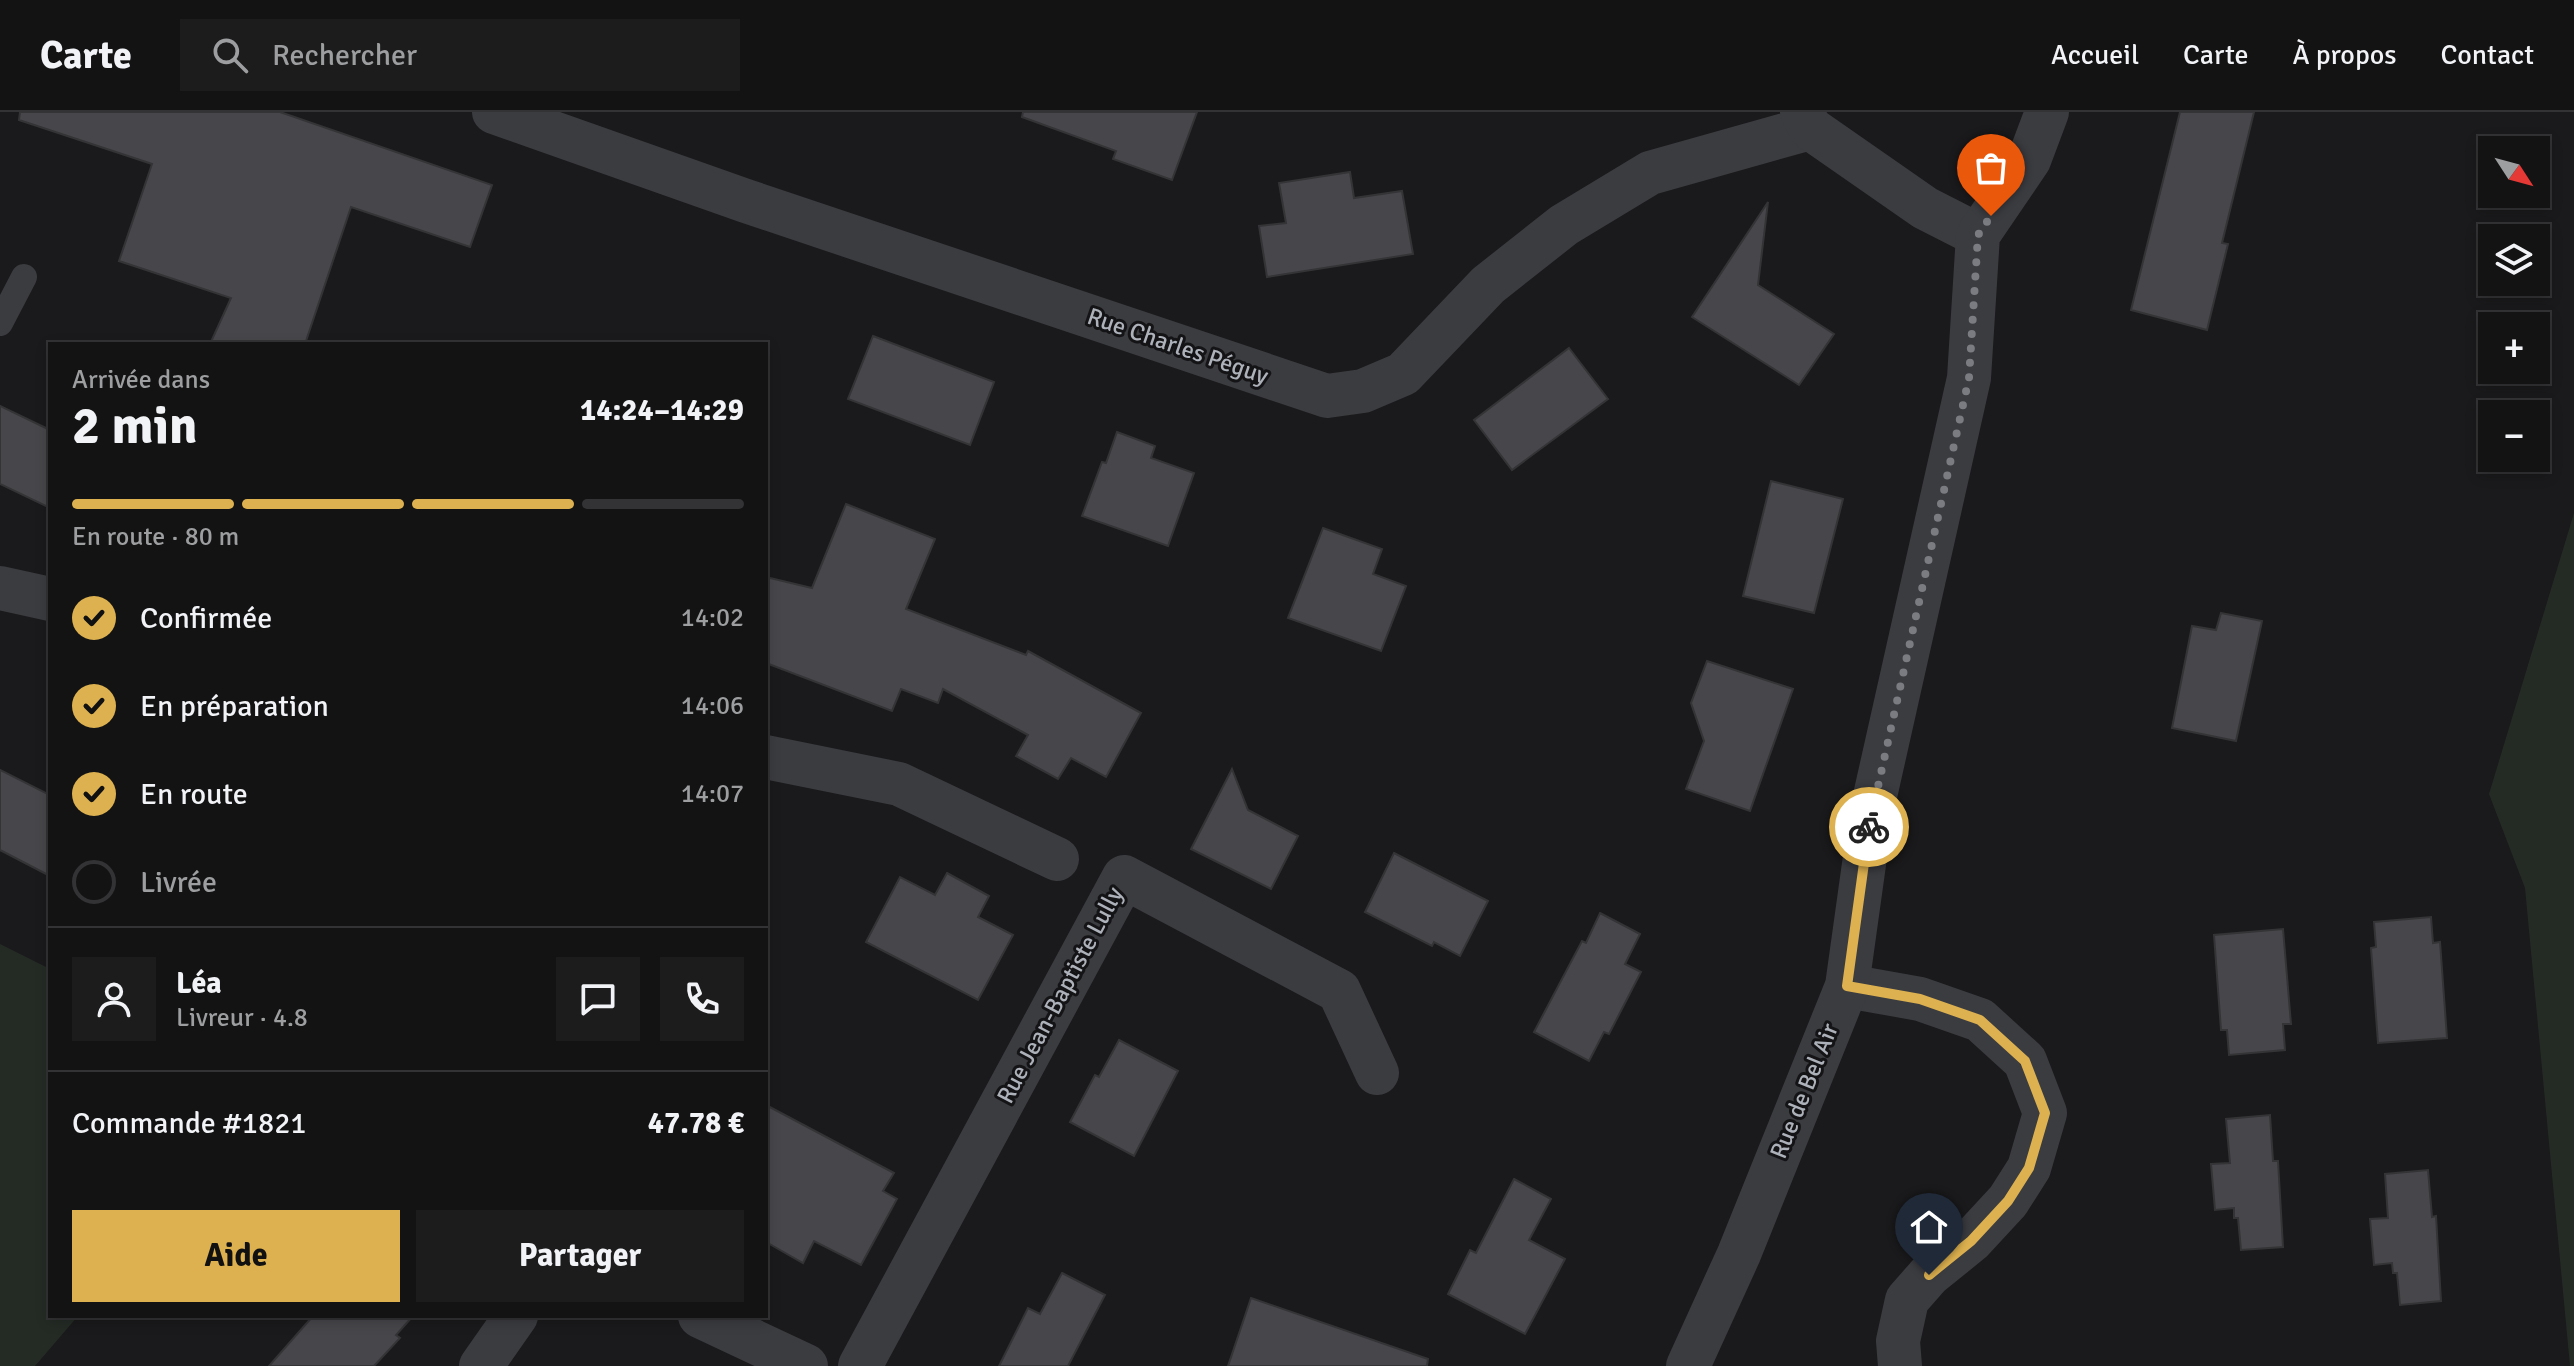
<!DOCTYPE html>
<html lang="fr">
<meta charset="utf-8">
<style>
body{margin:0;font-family:Signika,sans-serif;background:#1d1c1d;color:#f1f3f6;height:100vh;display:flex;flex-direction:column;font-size:30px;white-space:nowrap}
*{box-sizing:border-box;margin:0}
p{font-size:26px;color:#9d9ea0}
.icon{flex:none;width:44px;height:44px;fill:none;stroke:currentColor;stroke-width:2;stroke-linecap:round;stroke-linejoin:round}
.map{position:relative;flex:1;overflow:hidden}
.side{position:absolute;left:48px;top:230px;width:720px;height:976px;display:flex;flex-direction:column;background:#141314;border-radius:0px;box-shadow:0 4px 12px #0003,0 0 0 2px #333234}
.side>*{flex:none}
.needle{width:52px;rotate:126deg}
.tools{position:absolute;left:2478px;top:24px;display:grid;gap:16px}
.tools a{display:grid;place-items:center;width:72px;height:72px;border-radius:0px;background:#141314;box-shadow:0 4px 12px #0003,0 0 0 2px #333234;font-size:40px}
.pin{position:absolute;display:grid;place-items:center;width:68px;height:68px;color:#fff;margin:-82px -34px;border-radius:50% 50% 50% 0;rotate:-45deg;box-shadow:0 0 8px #0007}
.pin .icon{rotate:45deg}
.courier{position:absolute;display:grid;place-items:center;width:80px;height:80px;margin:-40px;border:6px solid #ddb14f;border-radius:50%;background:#fff;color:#222;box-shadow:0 2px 10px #0007}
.overview em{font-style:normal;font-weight:700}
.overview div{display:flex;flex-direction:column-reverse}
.overview{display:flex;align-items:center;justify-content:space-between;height:136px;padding:0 24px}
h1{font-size:52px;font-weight:700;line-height:60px}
.bar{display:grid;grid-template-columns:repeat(4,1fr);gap:12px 8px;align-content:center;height:96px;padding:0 24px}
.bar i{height:10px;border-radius:6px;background:#333234}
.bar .current{background:#ddb14f}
.bar p{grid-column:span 4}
.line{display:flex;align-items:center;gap:20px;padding:0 24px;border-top:2px solid #333234}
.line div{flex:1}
.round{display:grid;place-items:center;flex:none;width:84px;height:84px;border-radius:0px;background:#1d1c1d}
ol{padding:0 24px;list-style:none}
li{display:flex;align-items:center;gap:24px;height:88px}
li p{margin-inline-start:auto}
li .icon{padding:8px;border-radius:50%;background:#ddb14f;color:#111;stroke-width:4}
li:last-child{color:#9d9ea0}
li i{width:44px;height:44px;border:4px solid #333234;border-radius:50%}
.button{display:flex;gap:16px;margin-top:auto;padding:16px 24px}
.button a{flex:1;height:92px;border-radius:0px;background:#ddb14f;color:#111;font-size:32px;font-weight:700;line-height:92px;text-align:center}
.button a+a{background:#1d1c1d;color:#f1f3f6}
header{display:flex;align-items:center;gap:48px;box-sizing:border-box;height:112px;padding:0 40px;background:#141314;border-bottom:2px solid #333234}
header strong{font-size:38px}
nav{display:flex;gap:44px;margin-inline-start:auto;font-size:28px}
.search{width:560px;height:72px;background:#1d1c1d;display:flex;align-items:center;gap:20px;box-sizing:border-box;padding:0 28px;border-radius:0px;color:#9d9ea0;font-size:30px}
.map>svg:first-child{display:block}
.green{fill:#242b25}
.building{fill:#47474b;stroke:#343437;stroke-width:2}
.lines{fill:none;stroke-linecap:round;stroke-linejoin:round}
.service{stroke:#3b3c40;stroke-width:26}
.minor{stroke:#3b3c40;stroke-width:44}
.done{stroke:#7a7c82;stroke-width:8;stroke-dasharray:0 14.4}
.route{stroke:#ddb14f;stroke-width:10}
.labels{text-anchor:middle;stroke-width:6;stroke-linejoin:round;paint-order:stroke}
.street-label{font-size:24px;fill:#adb1b9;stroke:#141416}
</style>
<header>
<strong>Carte</strong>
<div class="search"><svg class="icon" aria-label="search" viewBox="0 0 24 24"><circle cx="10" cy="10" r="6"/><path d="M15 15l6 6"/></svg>Rechercher</div>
<nav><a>Accueil</a><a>Carte</a><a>À propos</a><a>Contact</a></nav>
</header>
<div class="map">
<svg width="2574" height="1254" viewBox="0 0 2574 1254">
<rect width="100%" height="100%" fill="#1a191b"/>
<!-- green -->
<g class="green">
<path d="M2574 401V1254H2570L2525 776 2489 682Z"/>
<path d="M0 832 50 857V1204H78L35 1254H0Z"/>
</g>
<!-- building -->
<g class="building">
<path d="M20 0H280L492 73 470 135 351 95 305 232H210L231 186 119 149 152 52 19 8Z"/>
<path d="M1023 0H1197L1172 68 1113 47 1116 39 1022 5Z"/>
<path d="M2180 0H2254L2222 131 2228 132 2207 218 2131 198Z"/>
<path d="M1350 60 1354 86 1402 79 1413 142 1267 165 1259 114 1286 111 1279 71Z"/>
<path d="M1768 90 1758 173 1834 222 1799 273 1692 205Z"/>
<path d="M873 224 994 270 970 333 848 287Z"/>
<path d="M1569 236 1608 287 1512 358 1474 308Z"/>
<path d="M0 294 50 318V396L0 372Z"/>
<path d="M1117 320 1155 334 1151 346 1194 361 1168 434 1082 404 1102 350 1106 351Z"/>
<path d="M1771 369 1843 387 1814 501 1743 484Z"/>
<path d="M846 392 935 427 906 497 1026 543 1028 539 1141 601 1106 665 1071 646 1058 667 1038 656 1016 644 1028 623 943 577 938 591 901 577 892 599 766 551V465L812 476Z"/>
<path d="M1323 416 1382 437 1373 462 1406 474 1381 539 1288 506Z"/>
<path d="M2221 501 2262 509 2236 629 2172 616 2192 514 2216 518Z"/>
<path d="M1707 549 1793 577 1750 699 1686 677 1704 629 1691 591Z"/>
<path d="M1232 657 1248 698 1298 724 1271 777 1191 737Z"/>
<path d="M0 658 50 683V764L0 738Z"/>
<path d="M1394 741 1488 789 1460 844 1434 830 1432 834 1365 800Z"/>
<path d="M947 761 989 784 978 805 1013 823 978 888 866 830 900 765 935 783Z"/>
<path d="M1600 801 1640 822 1625 852 1641 860 1609 922 1604 920 1589 949 1534 920 1582 829 1586 831Z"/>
<path d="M2431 805 2433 831 2440 830 2447 926 2378 931 2371 836 2376 835 2374 810Z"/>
<path d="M2283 817 2291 912H2283L2285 938 2229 943 2227 918H2221L2214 823Z"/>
<path d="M1119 928 1178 959 1134 1044 1070 1010 1095 963 1099 965Z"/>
<path d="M766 993 894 1061 883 1079 897 1087 861 1153 814 1129 803 1151 766 1130Z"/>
<path d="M2270 1003 2273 1049H2278L2283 1135 2241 1138 2238 1106H2234V1096L2215 1098 2211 1052 2230 1051 2226 1007Z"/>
<path d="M2428 1058 2432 1105 2436 1104 2441 1189 2400 1193 2397 1161H2393L2392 1151 2374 1153 2370 1107 2388 1106 2385 1062Z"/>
<path d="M1514 1067 1551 1087 1529 1128 1565 1147 1525 1222 1448 1182 1470 1138 1476 1141Z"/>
<path d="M1062 1161 1105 1183 1068 1254H999L1028 1196 1040 1202Z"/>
<path d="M1251 1186 1428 1247 1427 1254H1228Z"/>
<path d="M313 1204H413L396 1223 400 1226 374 1254H269Z"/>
</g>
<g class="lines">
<!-- service -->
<path class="service" d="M0 211 24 165"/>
<!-- minor -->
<g class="minor">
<path d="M494 0 746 89 1327 284 1363 279 1403 262 1488 173 1564 113 1650 61 1810 16"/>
<path d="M1802 0 1810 16 1925 96 1978 123"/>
<path d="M0 476 50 487"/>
<path d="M766 645 899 672 1057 747"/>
<path d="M1847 874 1920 887 1980 908 2025 949 2045 1001 2029 1056 2008 1089 1971 1129 1929 1163 1907 1188 1898 1229 1900 1254"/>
<path d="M700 1204 806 1254"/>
<path d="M481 1254 516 1204"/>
<path d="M860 1254 1124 765 1339 879 1377 961"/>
<path d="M1688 1254 1739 1142 1847 874 1871 702 1969 266 1978 123 2029 48 2047 0"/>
</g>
</g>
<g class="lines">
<!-- done -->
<path class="done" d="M1869 715 1969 266 1978 123 1991 104"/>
<!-- route -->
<path class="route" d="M1869 715 1847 874 1920 887 1980 908 2025 949 2045 1001 2029 1056 2008 1089 1971 1129 1929 1163"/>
</g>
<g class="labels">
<!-- street labels -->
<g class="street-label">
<text transform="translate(1178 234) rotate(19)" y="8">Rue Charles Péguy</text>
<text transform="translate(1060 883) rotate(-62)" y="8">Rue Jean-Baptiste Lully</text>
<text transform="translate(1804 979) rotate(-68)" y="8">Rue de Bel Air</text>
</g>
</g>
</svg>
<div class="tools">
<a><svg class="needle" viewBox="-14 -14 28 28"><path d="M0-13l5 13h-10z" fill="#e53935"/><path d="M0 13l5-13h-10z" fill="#9d9ea0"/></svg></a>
<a><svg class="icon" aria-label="layers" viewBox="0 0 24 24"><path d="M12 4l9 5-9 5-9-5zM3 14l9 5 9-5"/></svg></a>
<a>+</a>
<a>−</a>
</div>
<div class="pin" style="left:1991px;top:104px;background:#ea580c"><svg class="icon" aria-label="bag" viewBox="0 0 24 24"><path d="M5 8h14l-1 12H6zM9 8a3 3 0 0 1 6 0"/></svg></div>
<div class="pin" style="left:1929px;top:1163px;background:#1f2937"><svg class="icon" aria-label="home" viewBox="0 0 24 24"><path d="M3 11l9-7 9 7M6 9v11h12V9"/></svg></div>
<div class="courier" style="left:1869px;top:715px"><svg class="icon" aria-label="bike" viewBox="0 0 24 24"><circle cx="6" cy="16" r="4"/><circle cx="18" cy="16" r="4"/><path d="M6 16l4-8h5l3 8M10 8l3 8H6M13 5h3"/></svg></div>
<section class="side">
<div class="overview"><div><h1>2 min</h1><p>Arrivée dans</p></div><em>14:24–14:29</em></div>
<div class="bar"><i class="current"></i><i class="current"></i><i class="current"></i><i></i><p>En route · 80 m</p></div>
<ol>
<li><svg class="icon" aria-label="check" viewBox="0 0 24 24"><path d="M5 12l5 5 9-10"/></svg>Confirmée<p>14:02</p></li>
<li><svg class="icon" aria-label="check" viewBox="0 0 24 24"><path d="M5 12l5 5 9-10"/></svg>En préparation<p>14:06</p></li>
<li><svg class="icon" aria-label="check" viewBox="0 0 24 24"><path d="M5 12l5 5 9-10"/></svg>En route<p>14:07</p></li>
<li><i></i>Livrée</li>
</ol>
<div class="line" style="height:144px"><a class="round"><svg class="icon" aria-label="person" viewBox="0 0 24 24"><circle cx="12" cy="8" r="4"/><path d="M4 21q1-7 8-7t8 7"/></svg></a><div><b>Léa</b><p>Livreur · 4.8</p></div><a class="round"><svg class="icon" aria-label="chat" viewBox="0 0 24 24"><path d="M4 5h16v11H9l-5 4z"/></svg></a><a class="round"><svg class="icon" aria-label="phone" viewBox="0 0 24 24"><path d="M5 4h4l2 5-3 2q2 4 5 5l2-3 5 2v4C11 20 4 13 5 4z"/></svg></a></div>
<div class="line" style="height:104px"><div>Commande #1821</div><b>47.78 €</b></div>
<div class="button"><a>Aide</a><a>Partager</a></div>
</section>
</div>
